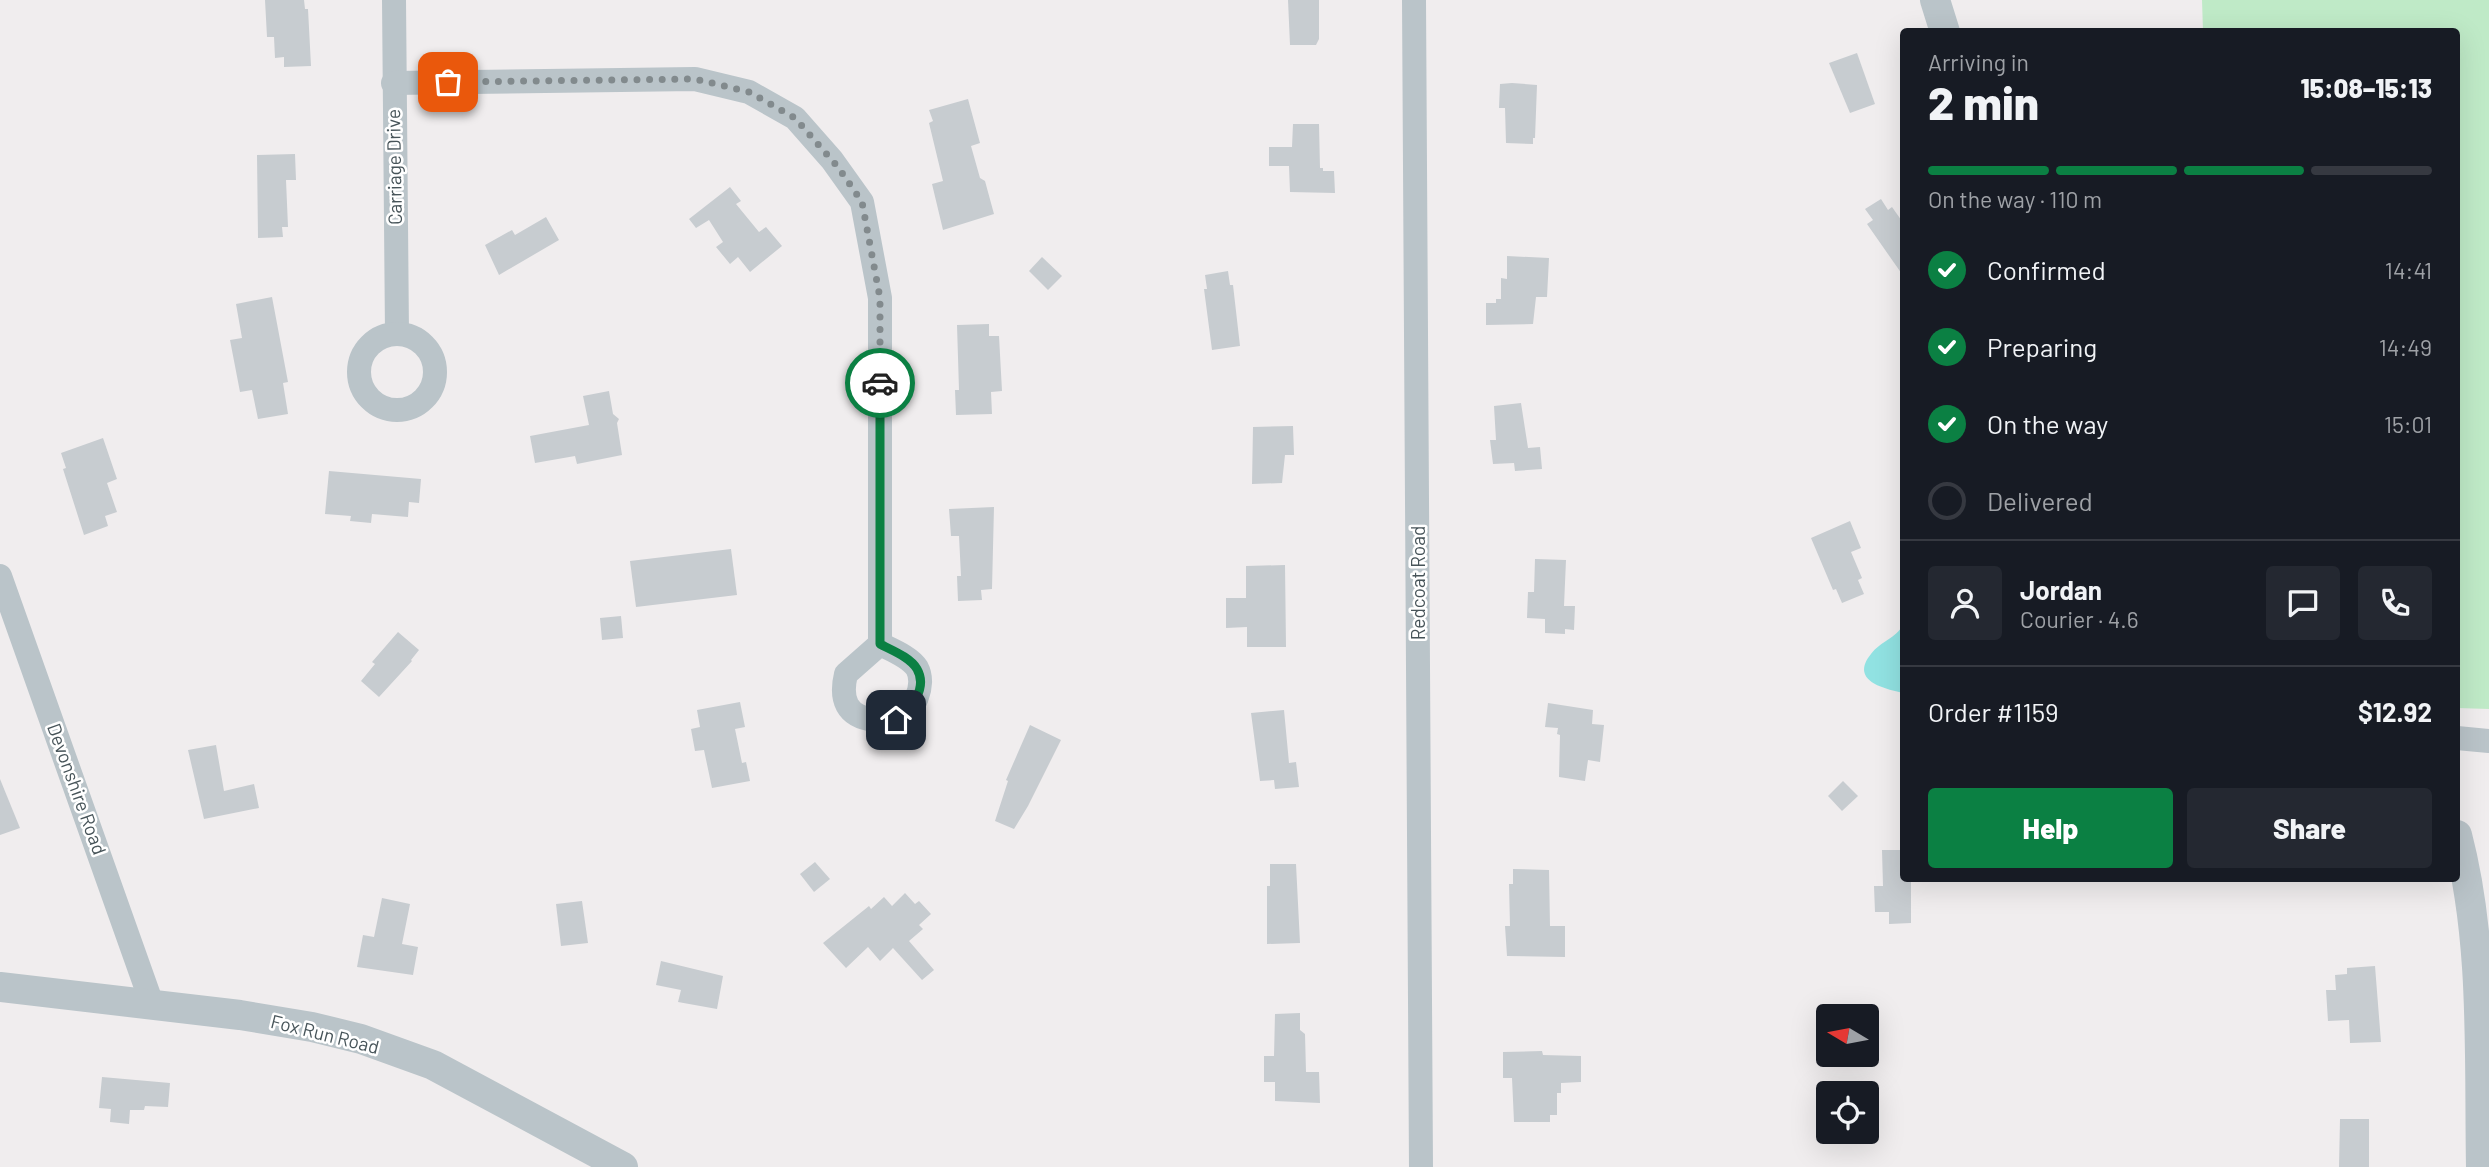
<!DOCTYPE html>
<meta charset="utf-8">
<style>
body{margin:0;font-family:Barlow,sans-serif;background:#242831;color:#f1f3f6;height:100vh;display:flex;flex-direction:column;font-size:26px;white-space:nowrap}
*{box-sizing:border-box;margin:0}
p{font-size:23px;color:#9ea1a6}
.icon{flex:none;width:38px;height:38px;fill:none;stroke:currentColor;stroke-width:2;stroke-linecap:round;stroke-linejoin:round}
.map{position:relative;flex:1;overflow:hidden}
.panel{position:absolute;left:1900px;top:28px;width:560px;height:854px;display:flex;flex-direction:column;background:#171b24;border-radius:7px;box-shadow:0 7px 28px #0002}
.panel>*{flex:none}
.needle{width:46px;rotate:280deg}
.tools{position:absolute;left:1816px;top:1004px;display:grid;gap:14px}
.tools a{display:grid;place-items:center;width:63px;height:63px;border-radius:7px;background:#171b24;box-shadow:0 7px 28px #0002;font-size:35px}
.pin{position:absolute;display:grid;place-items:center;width:60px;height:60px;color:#fff;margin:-30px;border-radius:14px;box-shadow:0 4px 10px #0006}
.courier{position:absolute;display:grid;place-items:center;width:70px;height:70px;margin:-35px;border:5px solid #0b8043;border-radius:50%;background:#fff;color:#222;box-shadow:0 2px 9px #0007}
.headline em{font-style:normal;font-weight:800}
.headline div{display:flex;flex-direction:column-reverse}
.headline{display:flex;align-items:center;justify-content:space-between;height:119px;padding:0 28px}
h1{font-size:46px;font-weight:800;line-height:52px}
.bar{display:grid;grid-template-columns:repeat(4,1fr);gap:10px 7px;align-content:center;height:84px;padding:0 28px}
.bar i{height:9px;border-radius:5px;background:#363941}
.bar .active{background:#0b8043}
.bar p{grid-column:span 4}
.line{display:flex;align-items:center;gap:18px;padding:0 28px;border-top:2px solid #363941}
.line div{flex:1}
.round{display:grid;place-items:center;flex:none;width:74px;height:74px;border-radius:7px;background:#242831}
ol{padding:0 28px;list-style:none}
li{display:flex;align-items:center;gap:21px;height:77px}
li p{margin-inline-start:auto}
li .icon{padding:7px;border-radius:50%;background:#0b8043;color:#fff;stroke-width:4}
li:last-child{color:#9ea1a6}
li i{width:38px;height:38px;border:4px solid #363941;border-radius:50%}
.action{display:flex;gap:14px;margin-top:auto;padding:14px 28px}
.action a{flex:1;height:80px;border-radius:7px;background:#0b8043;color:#fff;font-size:28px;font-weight:800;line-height:80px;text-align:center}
.action a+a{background:#242831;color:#f1f3f6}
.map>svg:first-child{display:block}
.green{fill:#bfeac7}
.water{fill:#91e2e2}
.building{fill:#c7ccd0}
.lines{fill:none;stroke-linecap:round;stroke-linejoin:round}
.minor{stroke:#bac4c9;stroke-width:24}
.tertiary{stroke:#bac4c9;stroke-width:30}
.done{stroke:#828a8d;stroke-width:7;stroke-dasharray:0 12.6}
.route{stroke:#0b8043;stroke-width:9}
.labels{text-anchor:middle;stroke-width:5;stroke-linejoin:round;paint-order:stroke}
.street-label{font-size:19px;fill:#475459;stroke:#fff}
</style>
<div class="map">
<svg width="2489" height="1167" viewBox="0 0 2489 1167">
<rect width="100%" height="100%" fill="#f0edee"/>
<!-- green -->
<path class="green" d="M2202 0H2489V709L2457 708V32L2203 31Z"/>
<!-- water -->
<path class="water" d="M1904 624V693C1885 689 1849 681 1871 654 1881 641 1895 639 1904 624Z"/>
<!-- building -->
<g class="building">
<path d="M265 0H304L305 9H308L311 66 284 67V57L275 58 274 37H267Z"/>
<path d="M1288 0H1319V39L1316 45H1290Z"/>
<path d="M1857 53 1875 104 1850 113 1829 63Z"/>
<path d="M1512 83 1537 85 1535 138H1533V144L1506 143 1505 108H1499L1500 84Z"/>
<path d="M968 99 980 143 971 146 980 178 985 181 994 214 943 230 932 184 943 181 929 123 933 121 929 110Z"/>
<path d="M1293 124H1319L1320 168H1323V171H1334L1335 193 1290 192 1289 166H1269V147H1292Z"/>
<path d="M295 154 296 180H286L288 227H282L283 237 258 238 257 155Z"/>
<path d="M730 187 741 201 736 204 759 232 766 227 782 246 750 272 738 257 730 264 716 247 723 242 709 220 696 228 689 219Z"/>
<path d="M1881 199 1888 210 1892 207 1904 224V277L1867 224 1873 220 1865 209Z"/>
<path d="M546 217 559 240 499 275 485 245 512 230 515 235Z"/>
<path d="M1507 256 1549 258 1547 297H1536L1533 324 1486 325V303H1496V299H1501V278L1507 279Z"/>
<path d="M1042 257 1062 276 1048 290 1029 271Z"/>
<path d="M1228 271 1230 285H1233L1240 346 1212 350 1204 289H1207L1205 275Z"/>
<path d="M272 297 288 382 283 383 288 414 258 419 252 390 240 392 230 340 242 338 236 304Z"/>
<path d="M989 324V336H999L1002 391 991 392 992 414 956 415 955 390H959L957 325Z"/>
<path d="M609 391 613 414 619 419 617 423 622 455 577 464 575 456 535 463 530 436 589 425 583 396Z"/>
<path d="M1521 403 1528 448 1540 447 1542 469 1515 471 1514 463 1493 464 1490 440H1496L1494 406Z"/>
<path d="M1293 426 1294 455H1285L1282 483 1252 484 1253 427Z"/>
<path d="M103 438 117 479 107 483 117 512 105 516 108 526 84 535 63 469 66 468 61 453Z"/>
<path d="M329 471 421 479 419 503 409 502 408 517 372 514 371 523 350 521 351 516 325 514Z"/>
<path d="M994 507 992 589 981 590 982 600 958 601 957 576H961L959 536H951L949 509Z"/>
<path d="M1850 521 1861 548 1851 552 1862 578 1858 580 1864 594 1842 603 1836 589 1833 590 1811 538Z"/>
<path d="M731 549 737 595 636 607 630 561Z"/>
<path d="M1535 559 1566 560 1564 606H1575L1574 630 1565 629V634L1545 633V619L1527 618 1528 592H1534Z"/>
<path d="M1285 565 1286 647H1247V627L1226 628V598H1246V566Z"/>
<path d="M621 616 623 638 602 640 600 618Z"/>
<path d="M398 632 419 650 411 660 412 661 379 697 361 681 375 664 372 662Z"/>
<path d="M740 702 745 727 735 729 742 763 746 762 750 781 712 788 704 750 695 751 691 729 700 727 697 710Z"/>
<path d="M1548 703 1593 710 1592 724 1604 725 1600 762 1588 760 1585 781 1559 777 1560 735 1557 734 1558 728 1545 727Z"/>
<path d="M1284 710 1289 763 1296 762 1299 787 1275 789 1274 780 1260 781 1251 713Z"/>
<path d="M1030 725 1061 740 1028 806 1014 829 995 821 1008 781 1006 780Z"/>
<path d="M216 745 224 791 254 784 259 808 204 819 188 750Z"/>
<path d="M0 779 20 828 0 835Z"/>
<path d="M1843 781 1858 796 1842 811 1828 796Z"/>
<path d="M1882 850H1904V878H1911V923L1889 924V912H1875L1874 886H1883Z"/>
<path d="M815 862 830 879 814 892 800 874Z"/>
<path d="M1270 864H1296L1300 943 1267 944V886H1270Z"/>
<path d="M1513 869 1549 870 1550 926H1565V957L1507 956 1505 926H1510L1509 884H1513Z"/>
<path d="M905 893 915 904 919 901 931 914 919 925 923 929 909 941 934 970 922 980 893 948 880 961 868 947 846 968 823 943 869 906 871 909 884 897 892 906Z"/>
<path d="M382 898 410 904 402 944 418 947 413 975 357 967 363 935 374 937Z"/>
<path d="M582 901 588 943 561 946 556 904Z"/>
<path d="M661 961 723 976 717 1009 678 1002 681 990 656 985Z"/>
<path d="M2375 966 2381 1042 2350 1043 2349 1020 2328 1021 2326 990H2336L2335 975 2347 974V968Z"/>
<path d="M1300 1013V1030L1305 1034 1306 1072H1319L1320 1103 1275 1101V1082H1264V1056H1274L1275 1014Z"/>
<path d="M1542 1051 1543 1055 1581 1056V1082L1561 1083V1093H1557V1115H1550V1122H1514L1512 1078H1503V1052Z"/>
<path d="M102 1077 170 1083 168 1107 145 1106 144 1110H130L129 1124 110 1122 111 1109 99 1108Z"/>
<path d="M2340 1119H2369V1167H2339Z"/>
</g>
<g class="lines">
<!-- minor -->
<g class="minor">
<path d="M394 0 397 334"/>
<path d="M1414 0 1421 1167"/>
<path d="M393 83 695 79 749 92 795 118 832 160 862 202 880 298V644L846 674C840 699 846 717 875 720 881 720 890 722 897 719 914 713 926 685 917 668 910 657 892 650 880 644"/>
<circle cx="397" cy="372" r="38"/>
<path d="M0 576 152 1004"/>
<path d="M2457 738 2489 741"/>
</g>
<!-- tertiary -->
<g class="tertiary">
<path d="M1935 0 1945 32"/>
<path d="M2457 835C2485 942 2479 1057 2481 1167"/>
<path d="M0 987 240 1015 312 1027 361 1039 433 1065 623 1167"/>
</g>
</g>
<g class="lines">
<!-- done -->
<path class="done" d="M448 82 695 79 749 92 795 118 838 167 862 202 880 298V383"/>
<!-- route -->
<path class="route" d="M880 383V644C891 650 910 657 917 669 928 688 911 710 896 720"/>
</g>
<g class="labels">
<!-- street labels -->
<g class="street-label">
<text transform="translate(394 167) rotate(-91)" y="7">Carriage Drive</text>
<text transform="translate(1418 583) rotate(-90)" y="7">Redcoat Road</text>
<text transform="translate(77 789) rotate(70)" y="7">Devonshire Road</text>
<text transform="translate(325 1034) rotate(14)" y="7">Fox Run Road</text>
</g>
</g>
</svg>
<div class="tools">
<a><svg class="needle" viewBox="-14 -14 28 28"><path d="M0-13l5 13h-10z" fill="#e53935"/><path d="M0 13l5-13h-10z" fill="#9ea1a6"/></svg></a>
<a><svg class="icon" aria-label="locate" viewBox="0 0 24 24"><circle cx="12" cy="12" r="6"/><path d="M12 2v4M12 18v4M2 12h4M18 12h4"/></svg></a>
</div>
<div class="pin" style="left:448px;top:82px;background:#ea580c"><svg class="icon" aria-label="bag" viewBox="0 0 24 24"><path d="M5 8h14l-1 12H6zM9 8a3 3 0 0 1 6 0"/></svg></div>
<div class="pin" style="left:896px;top:720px;background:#1f2937"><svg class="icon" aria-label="home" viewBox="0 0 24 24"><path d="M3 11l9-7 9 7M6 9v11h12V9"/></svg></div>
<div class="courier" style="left:880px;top:383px"><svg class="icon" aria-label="car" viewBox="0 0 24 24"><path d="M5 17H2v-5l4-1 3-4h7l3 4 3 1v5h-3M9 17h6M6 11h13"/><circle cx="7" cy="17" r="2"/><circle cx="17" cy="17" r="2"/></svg></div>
<section class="panel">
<div class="headline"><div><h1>2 min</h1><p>Arriving in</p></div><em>15:08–15:13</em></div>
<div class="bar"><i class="active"></i><i class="active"></i><i class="active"></i><i></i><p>On the way · 110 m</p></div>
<ol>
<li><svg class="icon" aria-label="check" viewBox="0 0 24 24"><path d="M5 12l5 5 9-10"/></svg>Confirmed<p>14:41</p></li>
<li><svg class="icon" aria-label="check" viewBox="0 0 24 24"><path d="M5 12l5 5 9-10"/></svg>Preparing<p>14:49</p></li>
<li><svg class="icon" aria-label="check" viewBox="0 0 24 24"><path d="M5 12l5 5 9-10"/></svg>On the way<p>15:01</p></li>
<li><i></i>Delivered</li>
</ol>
<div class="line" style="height:126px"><a class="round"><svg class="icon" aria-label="person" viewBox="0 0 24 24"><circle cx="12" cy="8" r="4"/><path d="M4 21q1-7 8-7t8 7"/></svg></a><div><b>Jordan</b><p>Courier · 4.6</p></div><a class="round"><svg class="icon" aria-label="chat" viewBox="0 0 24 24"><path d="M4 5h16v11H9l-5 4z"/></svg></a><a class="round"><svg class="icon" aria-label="phone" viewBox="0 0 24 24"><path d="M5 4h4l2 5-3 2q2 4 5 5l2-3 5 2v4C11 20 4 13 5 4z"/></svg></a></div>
<div class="line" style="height:91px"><div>Order #1159</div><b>$12.92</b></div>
<div class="action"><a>Help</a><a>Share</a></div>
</section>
</div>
